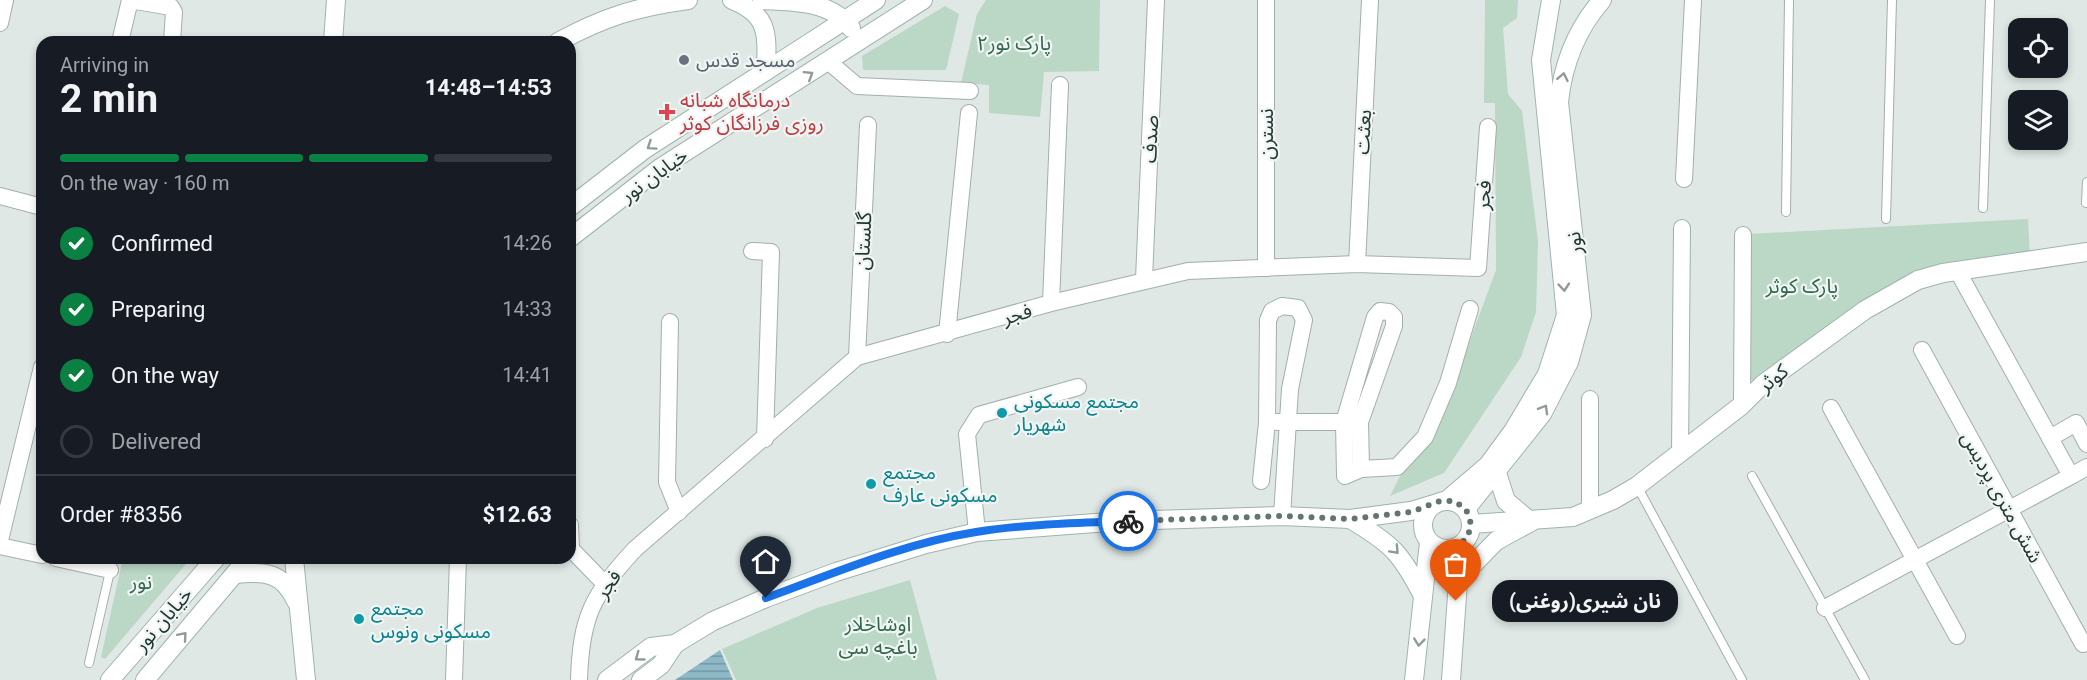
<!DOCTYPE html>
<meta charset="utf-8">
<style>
body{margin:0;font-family:Roboto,"Noto Sans Arabic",sans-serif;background:#20242c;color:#f1f3f6;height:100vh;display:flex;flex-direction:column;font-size:22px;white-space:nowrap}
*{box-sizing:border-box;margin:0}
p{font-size:20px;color:#9ea1a6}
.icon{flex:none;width:33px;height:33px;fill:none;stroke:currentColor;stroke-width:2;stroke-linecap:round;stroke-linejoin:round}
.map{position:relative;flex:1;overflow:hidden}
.side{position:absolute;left:36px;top:36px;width:540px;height:528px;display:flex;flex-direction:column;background:#171b24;border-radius:18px;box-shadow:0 3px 9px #0003}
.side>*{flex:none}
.buttons{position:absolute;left:2008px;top:18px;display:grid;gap:12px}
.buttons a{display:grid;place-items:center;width:60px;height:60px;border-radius:12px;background:#171b24;box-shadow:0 3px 9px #0003;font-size:30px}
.pin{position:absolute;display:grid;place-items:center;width:51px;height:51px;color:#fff;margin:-62px -26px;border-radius:50% 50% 50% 0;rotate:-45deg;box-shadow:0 0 6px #0007}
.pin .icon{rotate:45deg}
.courier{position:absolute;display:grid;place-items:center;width:60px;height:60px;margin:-30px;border:4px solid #1a73e8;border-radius:50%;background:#fff;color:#222;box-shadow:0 2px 8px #0007}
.bubble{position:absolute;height:42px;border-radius:18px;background:#171b24;box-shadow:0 3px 9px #0003;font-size:20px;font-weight:700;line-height:42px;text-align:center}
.headline em{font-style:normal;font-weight:700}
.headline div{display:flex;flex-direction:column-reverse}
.headline{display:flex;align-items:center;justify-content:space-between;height:102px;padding:0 24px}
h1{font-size:39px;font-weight:700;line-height:45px}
.bar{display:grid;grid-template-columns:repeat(4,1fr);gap:9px 6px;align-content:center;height:72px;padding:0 24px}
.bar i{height:8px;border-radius:4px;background:#363941}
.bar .on{background:#0b8043}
.bar p{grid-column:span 4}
.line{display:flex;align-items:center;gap:15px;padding:0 24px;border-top:2px solid #363941}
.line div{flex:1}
ol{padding:0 24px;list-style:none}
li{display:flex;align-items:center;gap:18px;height:66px}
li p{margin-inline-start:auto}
li .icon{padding:6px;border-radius:50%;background:#0b8043;color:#fff;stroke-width:4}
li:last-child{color:#9ea1a6}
li i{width:33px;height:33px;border:3px solid #363941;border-radius:50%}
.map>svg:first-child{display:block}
.green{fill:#bbd7c5}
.water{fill:url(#water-rules)}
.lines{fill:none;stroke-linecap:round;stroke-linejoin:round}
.lane-casing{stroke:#a3afac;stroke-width:10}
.street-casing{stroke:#a3afac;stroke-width:18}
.secondary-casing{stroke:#a0b3ae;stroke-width:20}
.lane{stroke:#fff;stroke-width:8}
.street{stroke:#fff;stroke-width:16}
.secondary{stroke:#fff;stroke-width:18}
.oneway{stroke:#909a99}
.done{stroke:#647471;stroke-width:6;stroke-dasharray:0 10.8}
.route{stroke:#1a73e8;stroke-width:8}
.worship-dot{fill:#6b7280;stroke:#eff5f3;stroke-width:2}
.health-dot{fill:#e0444e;stroke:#eff5f3;stroke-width:2}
.culture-dot{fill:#0f9aa8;stroke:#eff5f3;stroke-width:2}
.labels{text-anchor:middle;stroke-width:4.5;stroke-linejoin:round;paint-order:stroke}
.park-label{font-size:20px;fill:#32674c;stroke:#eff5f3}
.worship-label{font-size:20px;fill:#5b616d;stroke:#eff5f3;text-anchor:start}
.health-label{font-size:20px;fill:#be3a42;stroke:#eff5f3;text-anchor:start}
.street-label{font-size:20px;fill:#223633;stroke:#eff5f3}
.culture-label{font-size:20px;fill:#0d838f;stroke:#eff5f3;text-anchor:start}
</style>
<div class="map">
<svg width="2087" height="680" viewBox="0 0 2087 680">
<defs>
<pattern id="water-rules" width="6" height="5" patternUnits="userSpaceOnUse" patternTransform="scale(1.5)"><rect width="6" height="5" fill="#8eb9c7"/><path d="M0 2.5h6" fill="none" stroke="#7497a2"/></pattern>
</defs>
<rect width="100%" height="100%" fill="#dfe8e5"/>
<!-- green -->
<g class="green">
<path d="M986 0H1100L1099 71 1044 72 1040 117 989 113V85L961 83 977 14Z"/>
<path d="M1485 0H1518L1517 18 1503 28 1508 94 1522 111 1538 242 1536 312 1521 357 1444 473 1390 496 1403 470 1442 416 1496 270 1495 103H1484Z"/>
<path d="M945 6 959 14 946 70H863L862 56Z"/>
<path d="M2028 219 2030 258 1953 267 1764 380H1747L1748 234Z"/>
<path d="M123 558H191L105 659 101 657Z"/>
<path d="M910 580 937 680H736L722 649 817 608Z"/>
</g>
<!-- water -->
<path class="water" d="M720 650 733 680H675Z"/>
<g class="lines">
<defs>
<g id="lane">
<path d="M2086 203 2087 182"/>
<path d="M1983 208 1990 0"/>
<path d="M1786 212 1789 0"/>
<path d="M1886 219 1892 0"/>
<path d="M1752 476 1865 680"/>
<path d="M1637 486 1742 680"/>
<path d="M89 663 113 558"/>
</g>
<g id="street">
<path d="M1266 0V268"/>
<path d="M0 23 5 0"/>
<path d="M120 42 130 0 171 7 174 12 172 42"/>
<path d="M829 62 857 86 970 91"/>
<path d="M1684 179 1693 0"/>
<path d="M0 196 42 207"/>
<path d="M752 251 771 252 765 439"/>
<path d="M1357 264 1370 0"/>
<path d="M1957 270 2071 476 2087 467"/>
<path d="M1144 279 1156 0"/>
<path d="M1051 303 1060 85"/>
<path d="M1380 311 1389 312 1394 317V326L1360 422 1361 469 1345 476 1344 422 1375 317Z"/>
<path d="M670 322 667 482 679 512"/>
<path d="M947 334 969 113"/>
<path d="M1922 350 2083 644"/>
<path d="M857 357 868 125"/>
<path d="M1590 399V510"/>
<path d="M1742 405 1743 235"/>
<path d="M1831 408 1957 636"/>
<path d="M1277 422H1353"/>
<path d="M2050 438 2076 423 2087 444"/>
<path d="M1680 453 1682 228"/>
<path d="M1361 469 1397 467 1425 437 1448 383 1470 309"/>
<path d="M1261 481 1267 422 1268 320 1272 311 1282 306 1298 308 1304 320 1290 389 1282 516"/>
<path d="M570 525 571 549 604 583"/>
<path d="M977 532 967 434 979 415 1078 387"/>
<path d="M0 540 42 367"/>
<path d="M0 546 42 555"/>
<path d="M56 558 110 570"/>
<path d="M1825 608 2071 476"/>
<path d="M454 680 458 558"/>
<path d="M579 680C581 616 592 596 635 549L857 357 1051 303 1188 271 1357 264 1478 268 1488 127"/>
</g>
<g id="secondary">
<path d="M732 0C770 15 767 35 766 71"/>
<path d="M762 0C792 1 832 1 851 28"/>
<path d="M333 42 336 0"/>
<path d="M558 42C604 17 636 7 688 0"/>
<path d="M570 207 645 149 876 0"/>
<path d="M570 238 660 168 923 0"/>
<path d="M1447 500 1488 465 1513 431 1547 374 1566 315 1541 60 1551 0"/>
<circle cx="1447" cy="525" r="24"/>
<path d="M1466 509 1542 414 1569 362 1582 315 1559 102C1563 63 1576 30 1602 0"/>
<path d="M1350 519C1392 544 1401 553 1423 596"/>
<path d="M1471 524 1573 517 1613 500 1637 486 1742 405 1763 384 1865 310 1918 280 1943 273 2087 252"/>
<path d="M294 558 306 680"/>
<path d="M235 574C264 571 283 572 296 601"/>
<path d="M1458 580 1496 541 1531 522 1506 501 1497 473"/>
<path d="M110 680 216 558"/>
<path d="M145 680 248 558"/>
<path d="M607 680 651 647 675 644 713 621 766 598 836 572 926 544 977 532 1122 521 1282 516 1350 519 1411 511 1434 504"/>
<path d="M641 680 661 665 675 644"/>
<path d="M1414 680 1429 542"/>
<path d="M1451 680 1459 568"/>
</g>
</defs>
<!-- lane casing -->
<use href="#lane" class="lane-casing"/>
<!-- street casing -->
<use href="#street" class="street-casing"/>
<!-- secondary casing -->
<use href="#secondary" class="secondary-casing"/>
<!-- lane -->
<use href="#lane" class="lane"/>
<!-- street -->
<use href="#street" class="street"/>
<!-- secondary -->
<use href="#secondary" class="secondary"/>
</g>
<!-- one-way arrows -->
<defs><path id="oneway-chevron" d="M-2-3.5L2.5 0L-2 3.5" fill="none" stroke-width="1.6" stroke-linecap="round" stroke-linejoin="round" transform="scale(1.5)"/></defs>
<g class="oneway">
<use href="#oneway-chevron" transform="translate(809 75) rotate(-32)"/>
<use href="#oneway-chevron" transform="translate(1563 77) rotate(-78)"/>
<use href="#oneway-chevron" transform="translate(651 146) rotate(146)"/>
<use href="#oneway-chevron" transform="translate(1564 287) rotate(85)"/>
<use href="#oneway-chevron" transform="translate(1544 409) rotate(-60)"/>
<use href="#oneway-chevron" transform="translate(1395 550) rotate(47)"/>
<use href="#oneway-chevron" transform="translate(183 636) rotate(-49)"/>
<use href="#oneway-chevron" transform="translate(1419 642) rotate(96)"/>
<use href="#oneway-chevron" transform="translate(639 657) rotate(144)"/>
</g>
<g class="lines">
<!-- done -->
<path class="done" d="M1128 521 1282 516 1350 519 1411 512 1440 501H1454L1466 509 1471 524 1468 536 1460 545 1456 601"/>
<!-- route -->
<path class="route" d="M766 598C834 573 905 543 976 532 1025 524 1078 523 1128 521"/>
</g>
<!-- markers -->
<circle class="worship-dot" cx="684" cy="60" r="6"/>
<path class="health-dot" d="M664 103h6v6h6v6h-6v6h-6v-6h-6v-6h6z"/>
<g class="culture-dot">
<circle cx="1002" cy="413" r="6"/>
<circle cx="871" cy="484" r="6"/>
<circle cx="359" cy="619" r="6"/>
</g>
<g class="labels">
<!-- park labels -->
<g class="park-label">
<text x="1014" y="50">پارک نور۲</text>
<text x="1802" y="293">پارک کوثر</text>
<text x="141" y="589">نور</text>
<text x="878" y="631">اوشاخلار<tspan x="878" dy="23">باغچه سی</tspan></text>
</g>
<!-- worship labels -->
<g class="worship-label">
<text x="696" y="67">مسجد قدس</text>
</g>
<!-- health labels -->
<g class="health-label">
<text x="680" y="107">درمانگاه شبانه<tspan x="680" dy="23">روزی فرزانگان کوثر</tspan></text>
</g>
<!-- street labels -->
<g class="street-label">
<text transform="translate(1363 132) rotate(-87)" y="7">بعثت</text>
<text transform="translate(1266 134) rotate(-90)" y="7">نسترن</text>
<text transform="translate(1150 139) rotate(-87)" y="7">صدف</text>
<text transform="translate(654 175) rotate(-36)" y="7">خیابان نور</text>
<text transform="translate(1483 195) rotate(-86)" y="7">فجر</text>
<text transform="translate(863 241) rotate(-87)" y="7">گلستان</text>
<text transform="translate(1574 243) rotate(-96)" y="7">نور</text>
<text transform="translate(1017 314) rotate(-17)" y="7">فجر</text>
<text transform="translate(1773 378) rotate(-39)" y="7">کوثر</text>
<text transform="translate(2002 497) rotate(61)" y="7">شش متری پردیس</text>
<text transform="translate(608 584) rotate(-55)" y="7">فجر</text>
<text transform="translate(163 619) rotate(-49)" y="7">خیابان نور</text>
</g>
<!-- culture labels -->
<g class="culture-label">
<text x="1014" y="408">مجتمع مسکونی<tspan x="1014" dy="23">شهریار</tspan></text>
<text x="883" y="479">مجتمع<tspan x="883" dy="23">مسکونی عارف</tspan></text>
<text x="371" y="615">مجتمع<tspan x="371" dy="23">مسکونی ونوس</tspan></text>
</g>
</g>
</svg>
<div class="buttons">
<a><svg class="icon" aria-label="locate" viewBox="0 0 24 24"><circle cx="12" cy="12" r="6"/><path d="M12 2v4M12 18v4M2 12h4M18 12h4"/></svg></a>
<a><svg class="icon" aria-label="layers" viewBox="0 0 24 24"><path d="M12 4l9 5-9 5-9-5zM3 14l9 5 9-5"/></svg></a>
</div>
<div class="pin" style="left:1456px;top:601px;background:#ea580c"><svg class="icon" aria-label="bag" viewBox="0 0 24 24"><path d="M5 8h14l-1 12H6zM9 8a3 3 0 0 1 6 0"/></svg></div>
<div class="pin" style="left:766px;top:598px;background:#1f2937"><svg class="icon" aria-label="home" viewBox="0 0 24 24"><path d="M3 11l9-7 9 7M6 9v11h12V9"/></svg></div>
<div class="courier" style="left:1128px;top:521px"><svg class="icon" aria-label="bike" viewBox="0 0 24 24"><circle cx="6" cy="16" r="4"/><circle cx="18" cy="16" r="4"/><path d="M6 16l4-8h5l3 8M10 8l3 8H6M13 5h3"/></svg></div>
<div class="bubble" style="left:1492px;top:580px;width:186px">نان شیری(روغنی)</div>
<section class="side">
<div class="headline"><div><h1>2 min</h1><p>Arriving in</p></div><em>14:48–14:53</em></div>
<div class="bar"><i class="on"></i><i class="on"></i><i class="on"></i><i></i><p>On the way · 160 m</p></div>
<ol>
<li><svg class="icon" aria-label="check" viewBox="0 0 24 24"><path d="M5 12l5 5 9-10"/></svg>Confirmed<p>14:26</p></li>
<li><svg class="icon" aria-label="check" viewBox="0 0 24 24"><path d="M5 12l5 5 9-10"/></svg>Preparing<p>14:33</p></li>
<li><svg class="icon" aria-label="check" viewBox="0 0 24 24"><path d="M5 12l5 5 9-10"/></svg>On the way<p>14:41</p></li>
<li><i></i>Delivered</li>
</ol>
<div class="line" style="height:78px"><div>Order #8356</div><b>$12.63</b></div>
</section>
</div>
